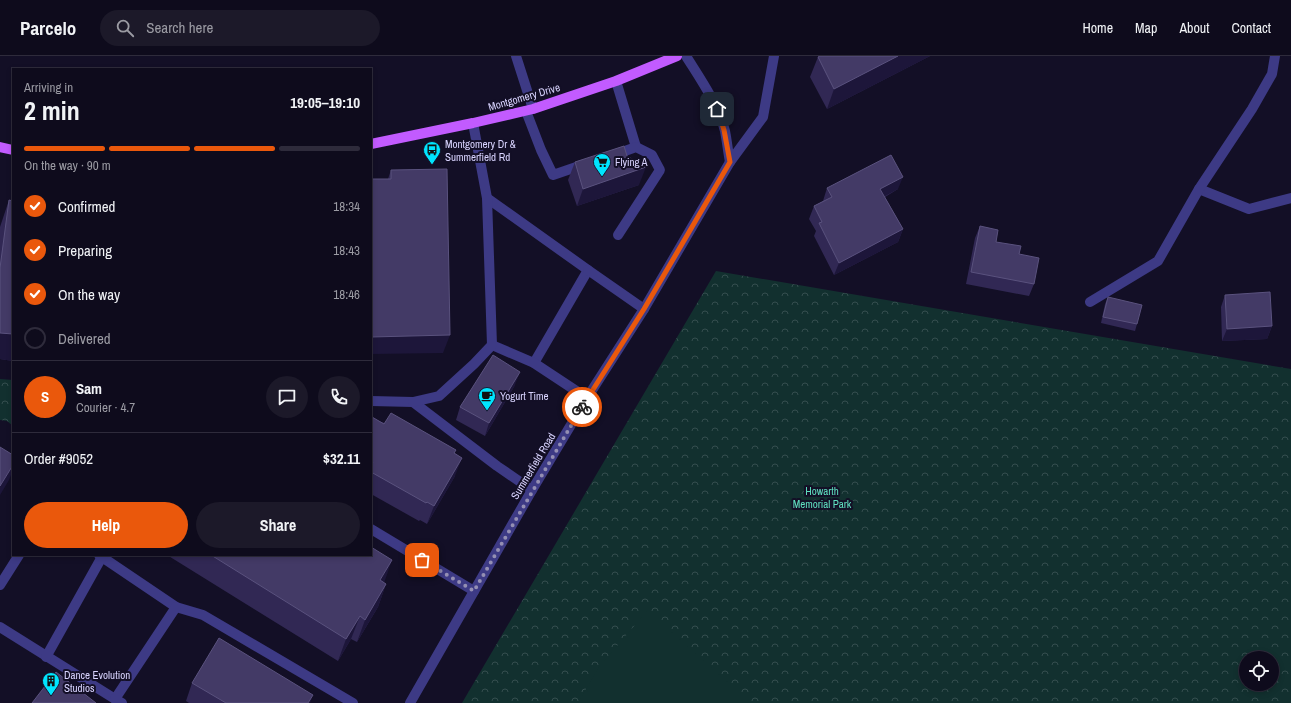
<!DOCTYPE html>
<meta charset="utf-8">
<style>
body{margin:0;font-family:"Archivo Narrow",sans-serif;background:#1c1929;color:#f1f3f6;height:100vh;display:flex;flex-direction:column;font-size:15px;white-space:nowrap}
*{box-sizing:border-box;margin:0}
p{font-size:13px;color:#9b9ba3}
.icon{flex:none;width:22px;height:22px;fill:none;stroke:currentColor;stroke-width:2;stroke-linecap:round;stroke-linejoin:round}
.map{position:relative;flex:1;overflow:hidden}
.sheet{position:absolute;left:12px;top:12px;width:360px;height:488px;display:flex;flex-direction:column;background:#0e0b1c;border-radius:0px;box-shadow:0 2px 6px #0003,0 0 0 1px #2e2b3b}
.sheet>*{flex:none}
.controls{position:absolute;left:1239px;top:595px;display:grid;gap:8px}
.controls a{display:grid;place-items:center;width:40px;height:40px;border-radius:50%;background:#0e0b1c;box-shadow:0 2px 6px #0003,0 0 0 1px #2e2b3b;font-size:20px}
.pin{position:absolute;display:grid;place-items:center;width:34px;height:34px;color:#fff;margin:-17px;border-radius:8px;box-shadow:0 2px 6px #0006}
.courier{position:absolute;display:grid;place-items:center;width:40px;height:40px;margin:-20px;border:3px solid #ea580c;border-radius:50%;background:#fff;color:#222;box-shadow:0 1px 5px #0007}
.summary em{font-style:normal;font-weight:700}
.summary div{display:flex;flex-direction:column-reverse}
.summary{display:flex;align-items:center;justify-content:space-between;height:68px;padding:0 12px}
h1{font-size:26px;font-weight:700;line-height:30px}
.bar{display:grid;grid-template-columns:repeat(4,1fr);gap:6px 4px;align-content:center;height:48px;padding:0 12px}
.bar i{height:5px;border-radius:3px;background:#2e2b3b}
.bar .selected{background:#ea580c}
.bar p{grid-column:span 4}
.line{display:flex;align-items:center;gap:10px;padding:0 12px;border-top:1px solid #2e2b3b}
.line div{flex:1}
.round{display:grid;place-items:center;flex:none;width:42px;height:42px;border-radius:21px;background:#1c1929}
ol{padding:0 12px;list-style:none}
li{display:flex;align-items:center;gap:12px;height:44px}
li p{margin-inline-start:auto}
li .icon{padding:4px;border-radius:50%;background:#ea580c;color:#fff;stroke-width:4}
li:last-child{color:#9b9ba3}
li i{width:22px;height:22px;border:2px solid #2e2b3b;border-radius:50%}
.button{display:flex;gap:8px;margin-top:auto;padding:8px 12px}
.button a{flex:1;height:46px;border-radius:24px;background:#ea580c;color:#fff;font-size:16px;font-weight:700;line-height:46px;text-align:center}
.button a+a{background:#1c1929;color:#f1f3f6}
header{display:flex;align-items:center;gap:24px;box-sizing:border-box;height:56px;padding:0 20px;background:#0e0b1c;border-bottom:1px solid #2e2b3b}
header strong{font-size:19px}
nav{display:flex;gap:22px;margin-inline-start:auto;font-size:14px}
.search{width:280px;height:36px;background:#1c1929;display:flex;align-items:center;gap:10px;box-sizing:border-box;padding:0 14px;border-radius:22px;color:#9b9ba3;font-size:15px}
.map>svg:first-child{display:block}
.park{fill:url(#park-crowns);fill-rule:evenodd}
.pitch{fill:#12302f}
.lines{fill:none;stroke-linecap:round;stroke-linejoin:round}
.minor{stroke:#3d3a85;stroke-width:10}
.major{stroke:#c25bff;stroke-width:10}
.wall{fill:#312854}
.shaded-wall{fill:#1d163a}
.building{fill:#433a66;stroke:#5a527e}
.done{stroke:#948fb3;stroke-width:4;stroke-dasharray:0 7.2}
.route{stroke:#ea580c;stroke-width:5}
.labels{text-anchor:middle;stroke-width:4;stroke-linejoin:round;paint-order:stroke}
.street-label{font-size:11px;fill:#d9d4ff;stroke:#130f26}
.poi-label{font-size:11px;fill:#d9d4ff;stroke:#130f26;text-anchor:start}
.park-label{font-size:11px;fill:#5fe0c0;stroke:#130f26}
</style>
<header>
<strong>Parcelo</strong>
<div class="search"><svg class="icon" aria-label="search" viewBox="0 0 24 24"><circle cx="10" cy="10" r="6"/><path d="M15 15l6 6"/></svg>Search here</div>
<nav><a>Home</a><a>Map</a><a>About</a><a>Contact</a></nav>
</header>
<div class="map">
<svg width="1291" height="647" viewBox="0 0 1291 647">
<defs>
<pattern id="park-crowns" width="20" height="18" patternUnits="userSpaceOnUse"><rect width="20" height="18" fill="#12302f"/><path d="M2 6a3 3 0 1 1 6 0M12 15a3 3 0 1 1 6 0" fill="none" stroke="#344d4e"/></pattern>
</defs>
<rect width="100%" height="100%" fill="#130f26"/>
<!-- park -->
<g class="park">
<path d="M716 215 1291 313V647H462ZM1246 602H1272V628H1246Z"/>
<path d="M0 323 13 324V370L7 365 0 364Z"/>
</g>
<!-- pitch -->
<path class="pitch" d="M647 555 752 647H578L599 611Z"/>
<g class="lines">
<!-- minor -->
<g class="minor">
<path d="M516 0 533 53"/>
<path d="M686 0C701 24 718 48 725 75 727 85 728 96 730 106"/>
<path d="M616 25 636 91"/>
<path d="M526 55 541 94 553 119 585 108"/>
<path d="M614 99 636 91 652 99 660 114 618 179"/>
<path d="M1199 133 1249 153 1291 142"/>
<path d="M487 142 588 214 534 307"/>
<path d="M588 214 644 253"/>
<path d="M1090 246 1158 205 1199 133 1252 53 1272 18 1275 0"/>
<path d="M492 289 534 307 587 342"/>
<path d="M371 345 413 346 497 410 532 434"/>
<path d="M413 346 439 340 474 308 492 289 487 142 473 67"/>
<path d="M371 473 474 535"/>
<path d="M99 499 176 551 203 559 353 647"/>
<path d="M0 529 19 499"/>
<path d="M0 571 115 643"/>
<path d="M46 601 103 499"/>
<path d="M122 647 115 643 176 551"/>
<path d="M410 647 532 434 587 342 644 253 730 106 763 61 774 0"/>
</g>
<!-- major -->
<g class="major">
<path d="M371 88 473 67 533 53 616 25 677 0"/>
<path d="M0 91 13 94"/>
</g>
</g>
<!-- wall -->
<g class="wall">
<path d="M930 0 827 53 810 21 818 1Z"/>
<path d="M627 100 639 129 577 150 568 124 575 106Z"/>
<path d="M391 114 443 297 388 123Z"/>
<path d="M827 132 898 133 885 141 903 173 898 186 834 219 814 180 816 175 809 163 814 150 823 145Z"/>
<path d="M13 138V305L0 303V171L9 144 12 145Z"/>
<path d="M980 170 996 186 1019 198 1034 228 1029 240 966 228 975 182Z"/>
<path d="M1225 239 1272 270 1267 283 1222 285 1221 251Z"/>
<path d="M1108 241 1137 268 1135 275 1101 267 1105 248Z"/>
<path d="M515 329 485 380 456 364 460 351Z"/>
<path d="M371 362 456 394 454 397 455 420 427 468 420 464 419 465 371 438Z"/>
<path d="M167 499H371L384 527 386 528 378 551 357 586 351 583 338 605Z"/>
<path d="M192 627 310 647H189L186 645Z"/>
</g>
<!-- shaded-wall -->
<g class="shaded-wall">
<path d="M898 0H930L827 53 834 33Z"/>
<path d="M646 111 639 129 577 150 583 133Z"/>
<path d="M903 121 898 133 876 145 880 133Z"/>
<path d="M903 173 898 186 834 219 839 207Z"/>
<path d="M1272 270 1267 283 1222 285 1227 273Z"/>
<path d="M0 277 13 278V305L0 303Z"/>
<path d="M450 279 443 297 371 298V281Z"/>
<path d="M520 316 515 329 485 380 489 367Z"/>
<path d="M462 402 455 420 427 468 434 450Z"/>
<path d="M13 409V414L9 424 0 439V430Z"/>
<path d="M392 504 384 527 380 524Z"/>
<path d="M386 528 378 551 357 586 365 564Z"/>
<path d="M360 560 351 583 338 605 346 583Z"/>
<path d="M313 639 310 647H308Z"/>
</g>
<!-- building -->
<g class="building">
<path d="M820 0H898L834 33 818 1Z"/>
<path d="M624 90 627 100 646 111 583 133 575 106Z"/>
<path d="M891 99 903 121 880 133 903 173 839 207 819 167 822 166 814 150 832 141 827 132Z"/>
<path d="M447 113 450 279 371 281V123H391V114Z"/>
<path d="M9 144 13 145V278L0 277V212Z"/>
<path d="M980 170 998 174 996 186 1021 190 1019 198 1039 202 1034 228 971 216Z"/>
<path d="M1270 236 1272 270 1227 273 1225 239Z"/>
<path d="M1108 241 1142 249 1137 268 1103 261Z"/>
<path d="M493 299 520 316 489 367 460 351Z"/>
<path d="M391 357 456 394 454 397 462 402 434 450 427 446 426 447 371 416V409L373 406 371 404V362L372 361 384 368Z"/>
<path d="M0 391 13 399V409L0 430Z"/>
<path d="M371 491 392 504 380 524 386 528 365 564 360 560 346 583 211 499H371Z"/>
<path d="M219 582 313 639 308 647H226L192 627Z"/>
<path d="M56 616 96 647H32Z"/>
</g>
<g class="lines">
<!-- done -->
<path class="done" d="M422 504 474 535 582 351"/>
<!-- route -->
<path class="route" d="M582 351 644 253 730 106 724 74 717 53"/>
</g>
<!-- icons -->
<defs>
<symbol id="bus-pin" viewBox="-11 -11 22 30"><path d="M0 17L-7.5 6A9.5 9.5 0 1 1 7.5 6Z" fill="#00e5ff" stroke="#130f26"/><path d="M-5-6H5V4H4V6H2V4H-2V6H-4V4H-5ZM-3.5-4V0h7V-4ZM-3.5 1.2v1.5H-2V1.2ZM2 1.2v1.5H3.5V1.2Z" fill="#111"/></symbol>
<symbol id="supermarket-pin" viewBox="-11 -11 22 30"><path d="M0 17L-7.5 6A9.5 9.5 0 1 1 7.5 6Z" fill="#00e5ff" stroke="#130f26"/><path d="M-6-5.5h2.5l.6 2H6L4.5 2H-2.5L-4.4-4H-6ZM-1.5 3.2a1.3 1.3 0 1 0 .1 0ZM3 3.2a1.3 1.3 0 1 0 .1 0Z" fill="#111"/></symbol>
<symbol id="cafe-pin" viewBox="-11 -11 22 30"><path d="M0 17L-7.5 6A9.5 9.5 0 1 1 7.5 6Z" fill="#00e5ff" stroke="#130f26"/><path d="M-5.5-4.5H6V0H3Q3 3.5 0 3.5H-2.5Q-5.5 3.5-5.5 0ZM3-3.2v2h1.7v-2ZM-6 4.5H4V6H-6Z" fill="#111"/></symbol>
<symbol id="building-pin" viewBox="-11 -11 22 30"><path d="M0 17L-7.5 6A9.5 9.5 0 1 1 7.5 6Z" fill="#00e5ff" stroke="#130f26"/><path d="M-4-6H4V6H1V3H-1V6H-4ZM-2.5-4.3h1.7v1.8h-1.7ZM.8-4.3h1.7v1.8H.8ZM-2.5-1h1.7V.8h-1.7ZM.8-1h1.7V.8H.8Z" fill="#111"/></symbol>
</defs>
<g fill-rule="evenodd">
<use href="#bus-pin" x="422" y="84" width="20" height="27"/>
<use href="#supermarket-pin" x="592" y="96" width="20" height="27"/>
<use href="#cafe-pin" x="477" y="330" width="20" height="27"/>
<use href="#building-pin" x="41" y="615" width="20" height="27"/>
</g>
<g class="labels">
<!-- street labels -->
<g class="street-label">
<text transform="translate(524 41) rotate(-16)" y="4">Montgomery Drive</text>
<text transform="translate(533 410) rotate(-59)" y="4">Summerfield Road</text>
</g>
<!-- poi labels -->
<g class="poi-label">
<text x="445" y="92">Montgomery Dr &amp;<tspan x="445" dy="13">Summerfield Rd</tspan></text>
<text x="615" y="110">Flying A</text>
<text x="500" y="344">Yogurt Time</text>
<text x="64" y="623">Dance Evolution<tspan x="64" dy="13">Studios</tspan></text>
</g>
<!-- park labels -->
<g class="park-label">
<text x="822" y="439">Howarth<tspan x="822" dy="13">Memorial Park</tspan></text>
</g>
</g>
</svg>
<div class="controls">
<a><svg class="icon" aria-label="locate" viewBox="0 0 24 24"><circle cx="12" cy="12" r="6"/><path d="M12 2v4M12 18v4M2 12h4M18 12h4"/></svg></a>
</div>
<div class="pin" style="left:422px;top:504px;background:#ea580c"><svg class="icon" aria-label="bag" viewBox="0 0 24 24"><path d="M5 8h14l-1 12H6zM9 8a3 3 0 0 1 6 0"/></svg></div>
<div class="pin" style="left:717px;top:53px;background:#1f2937"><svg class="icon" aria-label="home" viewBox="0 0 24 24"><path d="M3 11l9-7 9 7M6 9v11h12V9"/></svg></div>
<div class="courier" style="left:582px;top:351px"><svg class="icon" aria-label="bike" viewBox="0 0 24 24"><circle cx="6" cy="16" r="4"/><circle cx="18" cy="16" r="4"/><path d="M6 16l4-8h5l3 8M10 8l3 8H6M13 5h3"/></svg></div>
<section class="sheet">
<div class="summary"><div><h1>2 min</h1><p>Arriving in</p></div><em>19:05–19:10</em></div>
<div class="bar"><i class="selected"></i><i class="selected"></i><i class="selected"></i><i></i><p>On the way · 90 m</p></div>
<ol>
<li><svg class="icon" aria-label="check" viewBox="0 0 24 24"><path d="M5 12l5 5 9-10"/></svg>Confirmed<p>18:34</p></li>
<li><svg class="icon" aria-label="check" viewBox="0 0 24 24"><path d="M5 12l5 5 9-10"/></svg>Preparing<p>18:43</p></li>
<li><svg class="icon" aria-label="check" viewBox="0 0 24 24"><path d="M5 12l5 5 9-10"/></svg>On the way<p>18:46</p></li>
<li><i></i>Delivered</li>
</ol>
<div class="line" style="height:72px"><b class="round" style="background:#ea580c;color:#fff">S</b><div><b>Sam</b><p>Courier · 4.7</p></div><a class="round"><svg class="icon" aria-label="chat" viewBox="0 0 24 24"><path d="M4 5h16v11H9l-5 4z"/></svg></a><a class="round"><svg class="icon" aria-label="phone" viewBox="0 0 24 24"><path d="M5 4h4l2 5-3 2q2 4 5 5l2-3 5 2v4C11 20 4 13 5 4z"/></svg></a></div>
<div class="line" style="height:52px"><div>Order #9052</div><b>$32.11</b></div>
<div class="button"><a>Help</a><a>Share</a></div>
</section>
</div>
